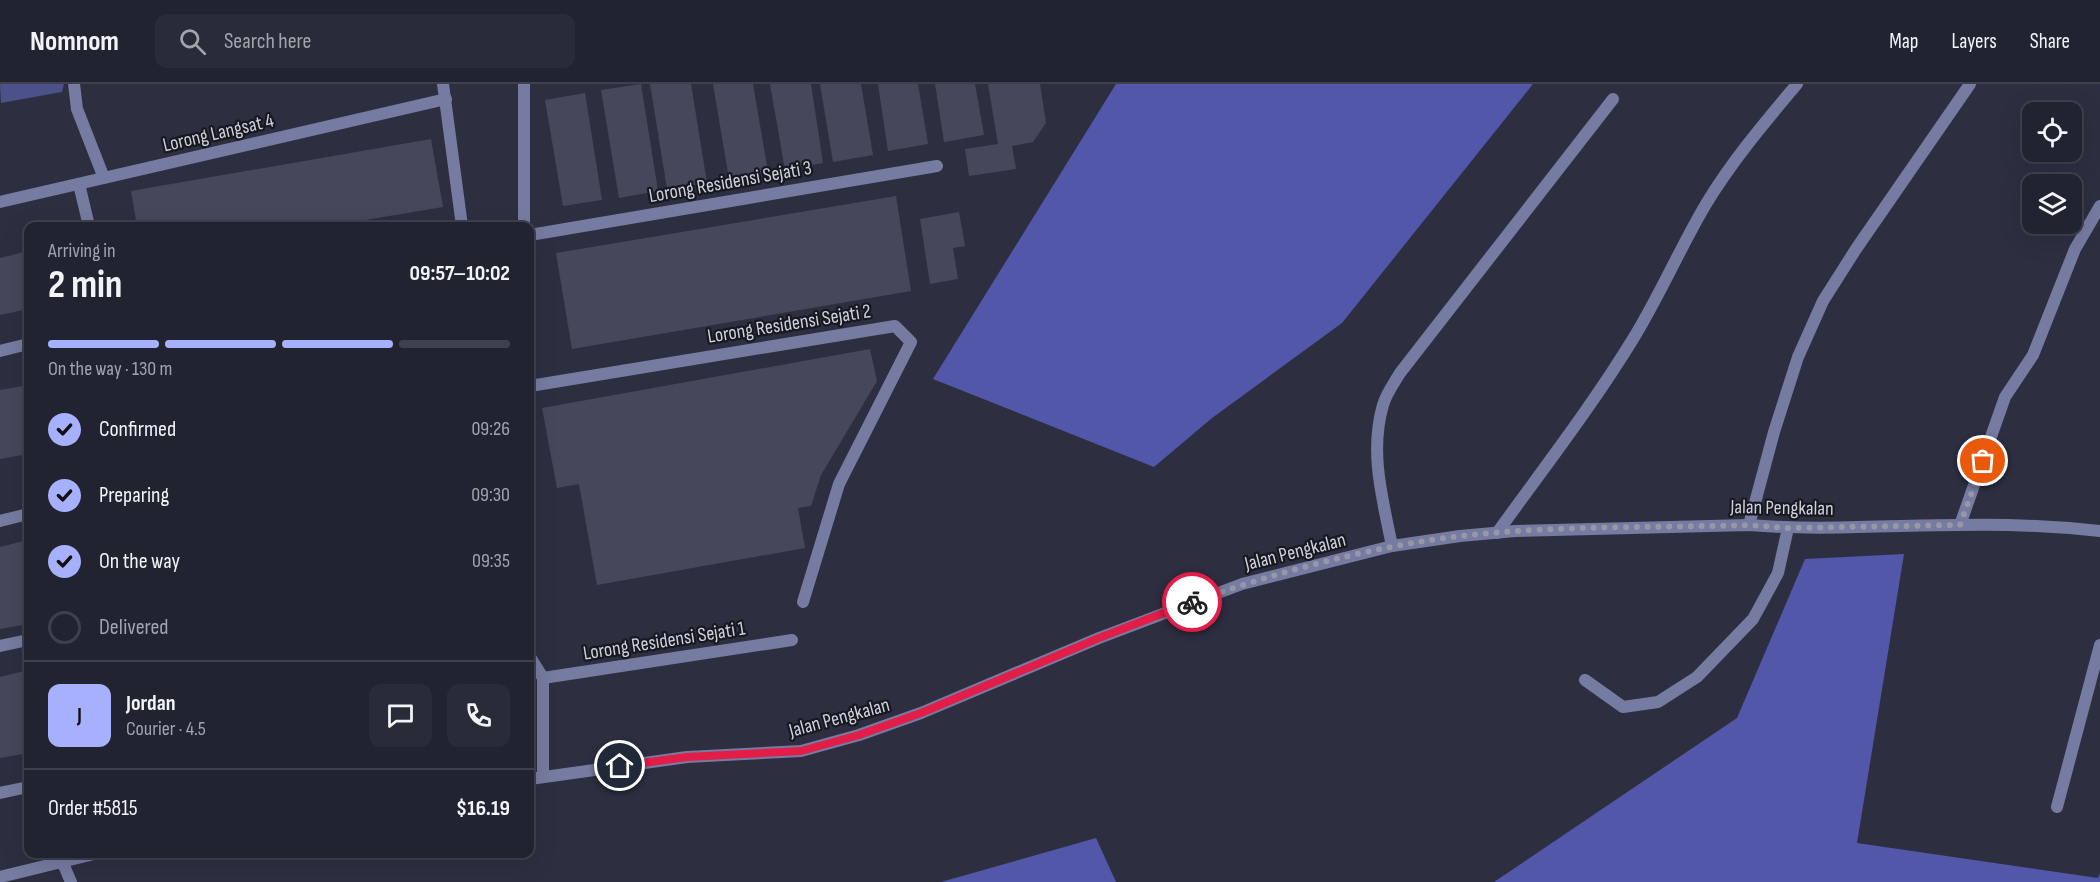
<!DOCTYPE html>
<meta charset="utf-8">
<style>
body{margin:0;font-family:"Sofia Sans Condensed",sans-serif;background:#2a2b39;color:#f1f3f6;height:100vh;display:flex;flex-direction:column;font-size:22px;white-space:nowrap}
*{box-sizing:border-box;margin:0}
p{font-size:20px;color:#a2a4ab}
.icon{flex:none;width:33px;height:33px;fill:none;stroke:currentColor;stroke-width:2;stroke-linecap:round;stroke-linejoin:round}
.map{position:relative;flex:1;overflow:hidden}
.panel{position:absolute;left:24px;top:138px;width:510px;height:636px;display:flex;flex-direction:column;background:#222331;border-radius:12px;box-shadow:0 6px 24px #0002,0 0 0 2px #3f404d}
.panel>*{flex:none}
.buttons{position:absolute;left:2022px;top:18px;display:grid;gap:12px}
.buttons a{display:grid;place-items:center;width:60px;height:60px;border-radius:12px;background:#222331;box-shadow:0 6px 24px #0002,0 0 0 2px #3f404d;font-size:30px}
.pin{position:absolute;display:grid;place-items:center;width:51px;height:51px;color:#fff;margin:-26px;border:3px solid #fff;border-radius:50%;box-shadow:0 2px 6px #0007}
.courier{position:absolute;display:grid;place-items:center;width:60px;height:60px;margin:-30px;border:4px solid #e11d48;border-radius:50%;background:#fff;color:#222;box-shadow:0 2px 8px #0007}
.overview em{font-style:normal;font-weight:700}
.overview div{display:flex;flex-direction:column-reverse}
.overview{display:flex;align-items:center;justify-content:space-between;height:102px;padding:0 24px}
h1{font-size:39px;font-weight:700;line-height:45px}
.bar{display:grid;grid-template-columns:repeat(4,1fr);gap:9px 6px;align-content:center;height:72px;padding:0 24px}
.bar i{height:8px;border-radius:4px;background:#3f404d}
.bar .current{background:#a7b0fc}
.bar p{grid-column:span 4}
.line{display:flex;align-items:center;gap:15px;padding:0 24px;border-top:2px solid #3f404d}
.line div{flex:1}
.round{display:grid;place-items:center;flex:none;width:63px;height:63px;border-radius:12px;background:#2a2b39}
ol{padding:0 24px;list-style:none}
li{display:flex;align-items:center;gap:18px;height:66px}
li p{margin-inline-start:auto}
li .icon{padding:6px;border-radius:50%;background:#a7b0fc;color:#111;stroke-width:4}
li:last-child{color:#a2a4ab}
li i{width:33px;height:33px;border:3px solid #3f404d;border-radius:50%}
header{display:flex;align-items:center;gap:36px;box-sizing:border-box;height:84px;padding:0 30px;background:#222331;border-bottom:2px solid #3f404d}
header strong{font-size:28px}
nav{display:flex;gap:33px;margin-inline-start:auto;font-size:21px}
.search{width:420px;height:54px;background:#2a2b39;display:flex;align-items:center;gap:15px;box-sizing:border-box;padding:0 21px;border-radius:12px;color:#a2a4ab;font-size:22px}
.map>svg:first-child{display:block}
.green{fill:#4c5189}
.forest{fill:#5357aa}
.building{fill:#45485b}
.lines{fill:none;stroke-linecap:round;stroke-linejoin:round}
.lane{stroke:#767ba1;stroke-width:12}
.street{stroke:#767ba1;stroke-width:12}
.done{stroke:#9698a6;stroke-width:6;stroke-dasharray:0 10.8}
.route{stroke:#e11d48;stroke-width:8}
.labels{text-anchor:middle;stroke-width:4.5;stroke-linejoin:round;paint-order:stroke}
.street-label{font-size:20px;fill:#ced0dc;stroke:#171820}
</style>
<header>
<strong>Nomnom</strong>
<div class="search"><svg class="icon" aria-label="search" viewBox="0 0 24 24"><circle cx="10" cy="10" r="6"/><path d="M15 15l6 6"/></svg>Search here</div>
<nav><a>Map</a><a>Layers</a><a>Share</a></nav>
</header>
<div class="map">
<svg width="2100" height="798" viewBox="0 0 2100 798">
<rect width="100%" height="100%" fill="#2d2f41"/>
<!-- green -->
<path class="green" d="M0 0H64L62 8 1 19Z"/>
<!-- forest -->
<g class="forest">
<path d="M1116 0H1533L1342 239 1212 334 1154 383 933 295Z"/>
<path d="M1904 470 1857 759 2098 794 2100 789V798H1494L1737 634 1805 475Z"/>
<path d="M1096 754 1116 798H941Z"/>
</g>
<!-- building -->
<g class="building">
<path d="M641 0 658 107 619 114 601 6Z"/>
<path d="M650 0H691L707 99 667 105Z"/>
<path d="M713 0H753L768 88 729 95Z"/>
<path d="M770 0H811L823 79 785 86Z"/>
<path d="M820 0H861L873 71 833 78Z"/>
<path d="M878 0H918L928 60 888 67Z"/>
<path d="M935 0H975L984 51 944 58Z"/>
<path d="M988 0H1040L1046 39 1033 58 1012 62 1016 85 969 92 965 65 998 60Z"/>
<path d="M585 9 602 116 563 122 545 16Z"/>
<path d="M431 55 443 123 330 142H137L131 107Z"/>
<path d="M896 112 911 207 572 265 556 169Z"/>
<path d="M959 128 965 162 953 164 958 195 930 200 920 135Z"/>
<path d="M28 167V225L0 231V174Z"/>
<path d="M870 265 877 297 821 391 811 422 798 424 805 464 597 501 579 400 557 404 542 324Z"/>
<path d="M28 301V370L0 375V306Z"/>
<path d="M28 456V540L0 545V463Z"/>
<path d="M28 586V669L0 674V593Z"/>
</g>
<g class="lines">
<!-- lane -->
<g class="lane">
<path d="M74 0 77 25 104 94"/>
<path d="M443 0 462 142"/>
<path d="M79 100 89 142"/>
<path d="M0 267 28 260"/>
<path d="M1497 449C1543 385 1592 322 1633 255 1660 211 1680 164 1706 120 1732 77 1765 38 1797 0"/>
<path d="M0 562 28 556"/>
<path d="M1585 596 1623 623 1658 618 1697 593 1753 535 1778 489 1788 444"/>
<path d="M2057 723 2100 561"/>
<path d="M62 777 71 798"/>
</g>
<!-- street -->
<g class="street">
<path d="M0 118 446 15"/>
<path d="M524 142V0"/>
<path d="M530 151 937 82"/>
<path d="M530 302 895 242 911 258 839 400 803 518"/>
<path d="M0 437 28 430"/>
<path d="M1749 441 1774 348 1798 273 1823 217 1856 165 1970 0"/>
<path d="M1960 441 2005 313 2033 271 2075 165 2100 122"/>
<path d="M1392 462C1383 416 1369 369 1383 321 1386 310 1394 299 1400 289L1613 15"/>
<path d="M530 573 543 594V693"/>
<path d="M543 594 792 556"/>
<path d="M530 695 687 673 801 667 859 651 921 629 1099 554 1242 500 1392 462 1460 452 1515 447 1749 441C1819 447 1889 441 1959 441 2006 440 2053 442 2100 447"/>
<path d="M0 709 28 703"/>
<path d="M0 793 94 770"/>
</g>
</g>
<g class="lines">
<!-- done -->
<path class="done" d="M1192 518C1278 488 1372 462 1462 452 1557 441 1654 444 1749 441L1788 444 1960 441 1983 377"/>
<!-- route -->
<path class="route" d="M620 682 687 673 801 667 859 651 921 629 1099 554 1192 518"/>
</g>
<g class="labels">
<!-- street labels -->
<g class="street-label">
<text transform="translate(218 48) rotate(-13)" y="7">Lorong Langsat 4</text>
<text transform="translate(730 97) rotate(-10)" y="7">Lorong Residensi Sejati 3</text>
<text transform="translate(789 239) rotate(-9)" y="7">Lorong Residensi Sejati 2</text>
<text transform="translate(1782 423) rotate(1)" y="7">Jalan Pengkalan</text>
<text transform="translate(1295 467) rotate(-14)" y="7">Jalan Pengkalan</text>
<text transform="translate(664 556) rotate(-9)" y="7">Lorong Residensi Sejati 1</text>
<text transform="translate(839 633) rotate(-15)" y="7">Jalan Pengkalan</text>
</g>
</g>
</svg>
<div class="buttons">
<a><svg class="icon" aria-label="locate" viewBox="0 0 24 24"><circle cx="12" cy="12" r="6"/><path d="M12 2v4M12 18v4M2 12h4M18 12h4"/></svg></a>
<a><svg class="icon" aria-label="layers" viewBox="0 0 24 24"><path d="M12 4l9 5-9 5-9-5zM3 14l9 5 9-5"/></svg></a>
</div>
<div class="pin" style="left:1983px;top:377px;background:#ea580c"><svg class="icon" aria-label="bag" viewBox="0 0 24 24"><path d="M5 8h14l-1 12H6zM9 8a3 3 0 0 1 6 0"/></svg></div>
<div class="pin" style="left:620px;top:682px;background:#1f2937"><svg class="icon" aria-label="home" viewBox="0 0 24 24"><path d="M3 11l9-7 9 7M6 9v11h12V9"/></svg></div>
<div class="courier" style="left:1192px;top:518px"><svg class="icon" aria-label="bike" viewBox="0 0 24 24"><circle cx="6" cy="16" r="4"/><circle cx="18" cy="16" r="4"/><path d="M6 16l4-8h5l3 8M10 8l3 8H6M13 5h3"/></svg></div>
<section class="panel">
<div class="overview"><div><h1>2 min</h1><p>Arriving in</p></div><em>09:57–10:02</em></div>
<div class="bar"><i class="current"></i><i class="current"></i><i class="current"></i><i></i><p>On the way · 130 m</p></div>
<ol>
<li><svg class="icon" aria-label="check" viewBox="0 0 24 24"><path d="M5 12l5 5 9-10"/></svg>Confirmed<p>09:26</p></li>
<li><svg class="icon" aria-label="check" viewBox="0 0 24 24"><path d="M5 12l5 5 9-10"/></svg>Preparing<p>09:30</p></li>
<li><svg class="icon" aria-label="check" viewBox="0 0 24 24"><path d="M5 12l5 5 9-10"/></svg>On the way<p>09:35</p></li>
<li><i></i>Delivered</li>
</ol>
<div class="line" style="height:108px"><b class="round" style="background:#a7b0fc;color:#111">J</b><div><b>Jordan</b><p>Courier · 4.5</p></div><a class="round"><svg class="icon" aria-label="chat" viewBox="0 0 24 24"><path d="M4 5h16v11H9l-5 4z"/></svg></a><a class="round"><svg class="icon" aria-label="phone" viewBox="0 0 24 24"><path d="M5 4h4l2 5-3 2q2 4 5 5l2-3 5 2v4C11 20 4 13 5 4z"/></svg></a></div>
<div class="line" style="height:78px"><div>Order #5815</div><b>$16.19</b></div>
</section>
</div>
